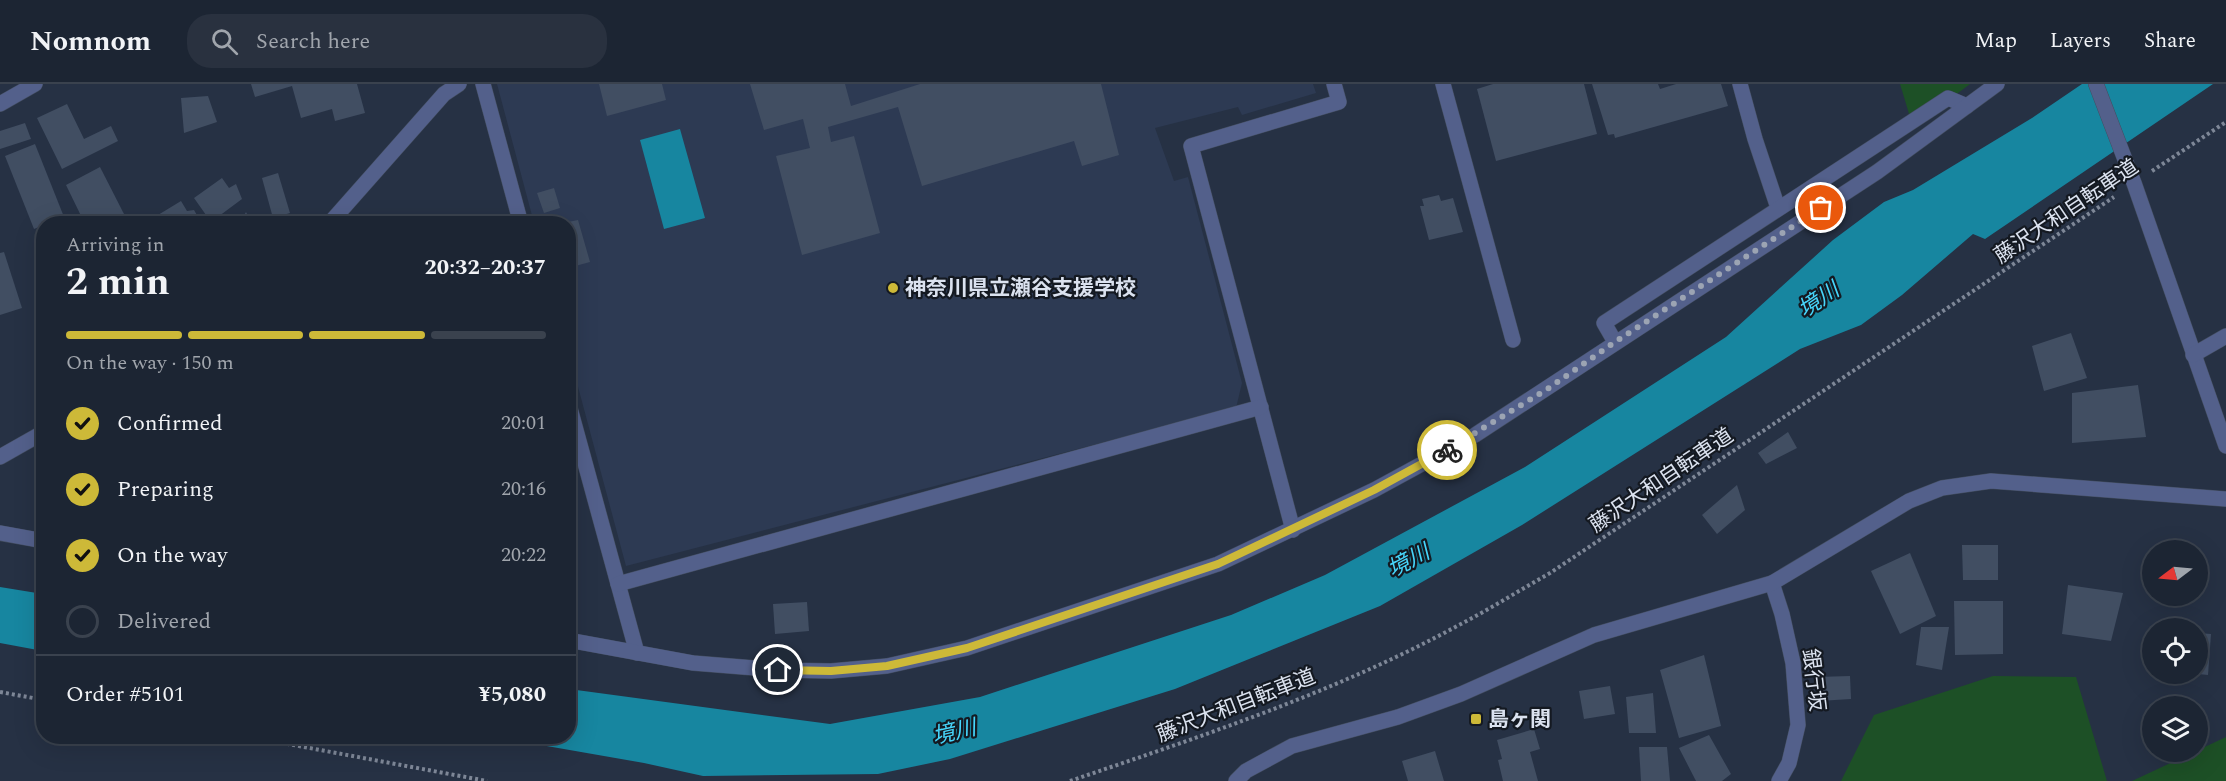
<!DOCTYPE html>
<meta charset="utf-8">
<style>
body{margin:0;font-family:Spectral,"Noto Sans JP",serif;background:#29313f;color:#f1f3f6;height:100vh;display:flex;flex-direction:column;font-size:22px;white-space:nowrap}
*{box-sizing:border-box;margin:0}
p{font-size:20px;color:#a0a5ac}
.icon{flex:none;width:33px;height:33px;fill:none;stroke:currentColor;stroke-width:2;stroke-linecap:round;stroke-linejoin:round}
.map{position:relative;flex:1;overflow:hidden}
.drawer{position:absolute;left:36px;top:132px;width:540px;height:528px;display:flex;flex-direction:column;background:#1c2533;border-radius:24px;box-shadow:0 6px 24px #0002,0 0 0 2px #3a424e}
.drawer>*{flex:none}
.needle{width:39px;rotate:254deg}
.buttons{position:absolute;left:2142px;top:456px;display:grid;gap:12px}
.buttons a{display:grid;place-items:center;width:66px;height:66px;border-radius:50%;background:#1c2533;box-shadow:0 6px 24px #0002,0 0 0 2px #3a424e;font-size:30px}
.pin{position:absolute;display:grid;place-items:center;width:51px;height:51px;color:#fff;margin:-26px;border:3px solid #fff;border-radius:50%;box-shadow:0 2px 6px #0007}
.courier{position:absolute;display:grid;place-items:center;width:60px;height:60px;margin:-30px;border:4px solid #cdb938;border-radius:50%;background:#fff;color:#222;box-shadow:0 2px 8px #0007}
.overview em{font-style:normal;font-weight:700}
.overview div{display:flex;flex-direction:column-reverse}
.overview{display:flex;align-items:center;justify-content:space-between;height:102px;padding:0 30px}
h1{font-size:39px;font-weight:700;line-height:45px}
.bar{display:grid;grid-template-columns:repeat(4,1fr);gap:9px 6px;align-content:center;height:72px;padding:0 30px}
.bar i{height:8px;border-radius:4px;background:#3a424e}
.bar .on{background:#cdb938}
.bar p{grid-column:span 4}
.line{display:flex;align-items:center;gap:15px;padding:0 30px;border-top:2px solid #3a424e}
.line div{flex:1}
ol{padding:0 30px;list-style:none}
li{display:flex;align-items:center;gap:18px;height:66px}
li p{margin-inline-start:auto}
li .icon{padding:6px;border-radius:50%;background:#cdb938;color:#111;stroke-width:4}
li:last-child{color:#a0a5ac}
li i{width:33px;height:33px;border:3px solid #3a424e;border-radius:50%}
header{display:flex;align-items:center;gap:36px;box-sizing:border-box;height:84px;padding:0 30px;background:#1c2533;border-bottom:2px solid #3a424e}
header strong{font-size:28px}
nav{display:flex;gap:33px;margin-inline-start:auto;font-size:21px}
.search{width:420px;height:54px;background:#29313f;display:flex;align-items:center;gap:15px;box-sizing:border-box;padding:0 21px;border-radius:24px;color:#a0a5ac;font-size:22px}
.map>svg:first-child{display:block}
.built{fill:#2d3a53}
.green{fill:#1d5026}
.water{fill:#1786a0}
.building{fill:#414e62}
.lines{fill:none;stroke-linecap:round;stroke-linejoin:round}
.minor-casing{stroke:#434d5f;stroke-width:16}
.path{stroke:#7e8797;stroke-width:4;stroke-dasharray:3 3;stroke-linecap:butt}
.minor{stroke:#53608b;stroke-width:15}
.done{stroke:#9ca4b3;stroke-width:6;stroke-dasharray:0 10.8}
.route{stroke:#cdb938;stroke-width:8}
.poi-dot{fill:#cdb938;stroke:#141921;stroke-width:2}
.labels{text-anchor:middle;stroke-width:4.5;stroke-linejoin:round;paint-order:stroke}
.street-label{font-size:21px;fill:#dbe2ef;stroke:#141921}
.poi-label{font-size:21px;font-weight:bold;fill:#dbe2ef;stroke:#141921;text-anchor:start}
.water-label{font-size:22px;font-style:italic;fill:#47d6fb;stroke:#141921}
</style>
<header>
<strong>Nomnom</strong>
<div class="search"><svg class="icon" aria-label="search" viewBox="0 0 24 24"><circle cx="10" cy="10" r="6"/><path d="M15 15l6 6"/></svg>Search here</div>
<nav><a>Map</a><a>Layers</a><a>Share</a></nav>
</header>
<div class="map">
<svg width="2226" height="697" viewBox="0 0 2226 697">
<rect width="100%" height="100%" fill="#263144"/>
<!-- built -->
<path class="built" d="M497 0H1313L1316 9 1242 31 1238 23 1155 44 1174 97 1188 93 1242 299 1236 324 626 482 569 269 568 140 534 139Z"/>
<!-- green -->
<g class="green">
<path d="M1900 0H1970L1913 43Z"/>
<path d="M1993 592 2076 593 2107 697H1841L1874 631Z"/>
<path d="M2226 653V697H2132Z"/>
</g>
<!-- water -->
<g class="water">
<path d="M2082 0H2213L1985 155 1973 150 1902 211 1861 241 1800 265 1522 441 1380 522 1175 605 950 675 878 690 703 692 644 679 495 653 568 652 569 605 830 640 980 613 1231 531 1325 491 1525 383 1726 253 1833 156 1884 118 1913 106 2032 34Z"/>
<path d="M680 45 705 134 664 145 640 56Z"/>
<path d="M0 503 43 510V567L0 559Z"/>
</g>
<!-- building -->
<g class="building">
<path d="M251 0H357L365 29 335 37 332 25 301 34 292 2 255 13Z"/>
<path d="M599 0H662L666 16 607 32Z"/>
<path d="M750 0H845L851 22 920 0H1101L1119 71 1082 82 1074 57 922 102 898 23 828 43 831 58 854 52 880 149 802 171 776 72 810 64 803 35 764 46Z"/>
<path d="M1493 0H1584L1597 50 1496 77 1477 5Z"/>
<path d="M1592 0H1658L1660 5 1676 0H1721L1728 22 1615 54 1614 50 1608 51Z"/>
<path d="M208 12 217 38 184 49 181 14Z"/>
<path d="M67 20 84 55 111 42 118 57 62 85 37 34Z"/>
<path d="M25 39 31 55 0 65V47Z"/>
<path d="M35 60 64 133 34 145 5 72Z"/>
<path d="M100 83 125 132 109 140H85L66 101Z"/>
<path d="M278 89 290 129 273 134 262 94Z"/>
<path d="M222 94 229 104 236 100 242 115 211 138 194 114Z"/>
<path d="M554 104 560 124 544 129 537 109Z"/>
<path d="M1439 111 1441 117 1453 114 1463 148 1429 156 1420 122H1424L1422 115Z"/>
<path d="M181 117 187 127 194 126 202 140H163L158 131Z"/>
<path d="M246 128 252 140H239Z"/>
<path d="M578 136 590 178 568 184V138Z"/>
<path d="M4 168 22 224 0 231V169Z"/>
<path d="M44 210V232L35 214Z"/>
<path d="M2071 249 2087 294 2044 307 2032 262Z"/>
<path d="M2138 301 2146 353 2072 359V309Z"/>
<path d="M1788 348 1797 364 1766 380 1758 369Z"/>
<path d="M1737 401 1745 426 1717 450 1702 431Z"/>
<path d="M1962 461H1998V496H1963Z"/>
<path d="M1910 469 1936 532 1900 550 1871 487Z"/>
<path d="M2068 501 2123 509 2111 557 2062 550Z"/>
<path d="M1954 517H2003V570L1955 571Z"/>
<path d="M807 518 809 547 775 550 773 520Z"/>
<path d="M1921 543H1949L1942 586 1916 581Z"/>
<path d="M2198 549 2211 550 2208 591 2198 590Z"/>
<path d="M1704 571 1721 642 1679 654 1660 586Z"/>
<path d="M1850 592 1851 615 1819 617 1817 593Z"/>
<path d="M1610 602 1615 630 1584 635 1579 607Z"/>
<path d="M1653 609 1656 649H1629L1626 613Z"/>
<path d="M1534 645 1540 665 1530 668 1538 697H1503L1498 676 1502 675 1497 656Z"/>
<path d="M1709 651 1731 690 1722 697H1696L1679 664Z"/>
<path d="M1639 663H1667L1670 697H1641Z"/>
<path d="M1435 667 1444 697H1408L1402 677Z"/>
</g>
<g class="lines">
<defs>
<g id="minor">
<path d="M483 0 521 140"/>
<path d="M1443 0 1513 256"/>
<path d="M1740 0 1755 55 1778 124"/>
<path d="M2096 0 2134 99 2226 362"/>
<path d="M0 20 35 0"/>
<path d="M329 140 444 10 459 0"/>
<path d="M1615 258 1604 239 1948 14 1967 22"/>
<path d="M2193 271 2226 252"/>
<path d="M568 317 637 569"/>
<path d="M0 373 44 348"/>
<path d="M1293 446 1191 62 1339 18 1334 0"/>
<path d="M0 449 44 457"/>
<path d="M1772 499 1782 530 1793 579 1798 641 1789 679 1779 697"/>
<path d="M618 500 1261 323"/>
<path d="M568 556 693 579 778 586 831 587 887 582 967 564 1218 480 1374 406 1475 351 1877 88 1997 0"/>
<path d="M1236 697 1246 687 1292 662 1398 633 1461 610 1594 551 1772 499 1909 417 1942 404 1991 397 2226 415"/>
</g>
</defs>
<!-- minor casing -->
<use href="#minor" class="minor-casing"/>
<!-- path -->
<g class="path">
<path d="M2152 87 2226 38"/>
<path d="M0 608 44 616"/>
<path d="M245 652 487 697"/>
<path d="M1070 697C1202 652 1336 608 1459 541 1490 525 1520 506 1550 489L2114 113"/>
</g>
<!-- minor -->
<use href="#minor" class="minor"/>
</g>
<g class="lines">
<!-- done -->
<path class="done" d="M1447 366 1546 306 1615 258 1821 124"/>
<!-- route -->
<path class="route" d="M778 586 831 587 887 582 967 564 1218 480 1374 406 1447 366"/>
</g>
<!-- markers -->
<g class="poi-dot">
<circle cx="893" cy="204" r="6"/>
<rect x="1470" y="629" width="12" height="12" rx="3"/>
</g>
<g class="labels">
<!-- street labels -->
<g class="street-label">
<text transform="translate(2066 127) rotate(-34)" y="7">藤沢大和自転車道</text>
<text transform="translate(1661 396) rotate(-34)" y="7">藤沢大和自転車道</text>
<text transform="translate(1814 596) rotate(83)" y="7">銀行坂</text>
<text transform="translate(1236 621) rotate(-21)" y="7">藤沢大和自転車道</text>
</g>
<!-- poi labels -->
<g class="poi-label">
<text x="905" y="211">神奈川県立瀬谷支援学校</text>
<text x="1488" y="642">島ヶ関</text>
</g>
<!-- water labels -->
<g class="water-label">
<text transform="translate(1818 215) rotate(-34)" y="8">境川</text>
<text transform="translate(1408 476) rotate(-28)" y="8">境川</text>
<text transform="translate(954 647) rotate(-13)" y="8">境川</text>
</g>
</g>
</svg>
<div class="buttons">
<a><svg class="needle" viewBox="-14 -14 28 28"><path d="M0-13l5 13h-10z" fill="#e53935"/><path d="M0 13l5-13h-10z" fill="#a0a5ac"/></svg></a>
<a><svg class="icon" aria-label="locate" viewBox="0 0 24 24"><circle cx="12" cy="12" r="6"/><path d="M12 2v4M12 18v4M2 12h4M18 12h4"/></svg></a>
<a><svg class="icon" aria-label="layers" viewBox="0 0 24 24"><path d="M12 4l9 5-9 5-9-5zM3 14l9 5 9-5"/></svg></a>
</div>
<div class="pin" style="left:1821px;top:124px;background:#ea580c"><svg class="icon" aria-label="bag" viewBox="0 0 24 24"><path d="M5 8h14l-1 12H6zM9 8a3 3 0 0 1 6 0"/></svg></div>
<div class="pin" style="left:778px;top:586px;background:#1f2937"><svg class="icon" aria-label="home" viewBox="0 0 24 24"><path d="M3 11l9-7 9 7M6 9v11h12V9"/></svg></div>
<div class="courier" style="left:1447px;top:366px"><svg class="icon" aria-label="bike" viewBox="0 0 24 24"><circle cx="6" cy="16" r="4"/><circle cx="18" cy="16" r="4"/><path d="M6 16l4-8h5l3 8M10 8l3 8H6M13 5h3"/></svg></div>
<section class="drawer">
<div class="overview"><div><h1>2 min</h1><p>Arriving in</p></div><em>20:32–20:37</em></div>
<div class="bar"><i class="on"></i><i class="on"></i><i class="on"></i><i></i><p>On the way · 150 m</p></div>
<ol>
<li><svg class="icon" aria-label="check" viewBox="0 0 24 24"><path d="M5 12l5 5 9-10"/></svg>Confirmed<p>20:01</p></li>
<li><svg class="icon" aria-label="check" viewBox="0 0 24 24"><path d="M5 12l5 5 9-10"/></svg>Preparing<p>20:16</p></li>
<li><svg class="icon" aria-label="check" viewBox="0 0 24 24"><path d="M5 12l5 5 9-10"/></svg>On the way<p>20:22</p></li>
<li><i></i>Delivered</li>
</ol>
<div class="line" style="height:78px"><div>Order #5101</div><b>¥5,080</b></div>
</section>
</div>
